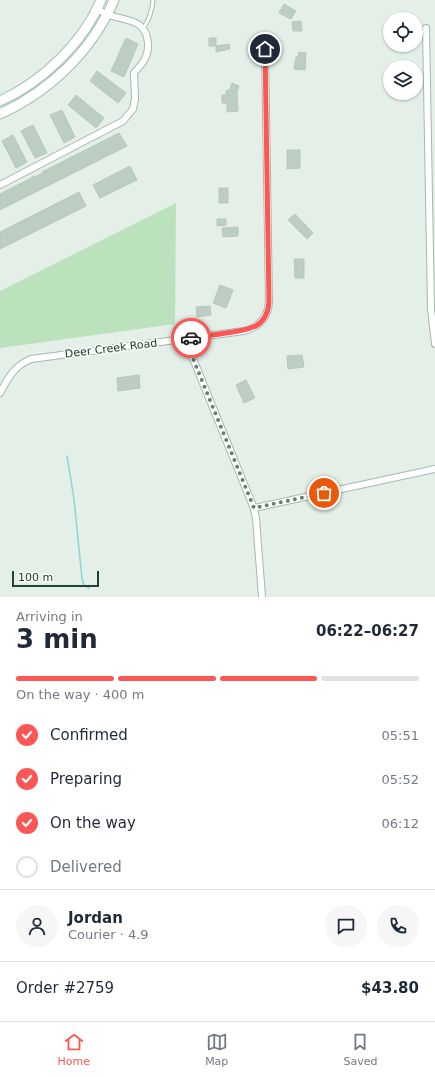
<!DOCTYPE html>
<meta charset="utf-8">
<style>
body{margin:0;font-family:"DejaVu Sans",sans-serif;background:#f6f6f7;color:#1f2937;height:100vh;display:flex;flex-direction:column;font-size:15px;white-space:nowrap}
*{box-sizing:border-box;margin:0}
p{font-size:13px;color:#747a83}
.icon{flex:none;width:22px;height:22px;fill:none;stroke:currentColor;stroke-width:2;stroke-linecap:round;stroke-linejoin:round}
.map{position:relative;height:597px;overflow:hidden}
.details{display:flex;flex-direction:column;background:#fff;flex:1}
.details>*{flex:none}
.fabs{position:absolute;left:383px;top:12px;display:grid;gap:8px}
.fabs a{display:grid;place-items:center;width:40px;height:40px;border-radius:50%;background:#fff;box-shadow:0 1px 3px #0004;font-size:20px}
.scale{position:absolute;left:12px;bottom:10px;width:87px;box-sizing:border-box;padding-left:4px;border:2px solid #224232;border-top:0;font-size:11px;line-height:14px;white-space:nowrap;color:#224232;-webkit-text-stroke:3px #f5faf7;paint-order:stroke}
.pin{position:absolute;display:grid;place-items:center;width:34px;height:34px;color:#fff;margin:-17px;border:2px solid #fff;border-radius:50%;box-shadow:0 1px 4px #0007}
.courier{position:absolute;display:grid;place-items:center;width:40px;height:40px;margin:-20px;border:3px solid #fc5655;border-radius:50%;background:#fff;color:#222;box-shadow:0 1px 5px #0007}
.headline em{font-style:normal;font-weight:700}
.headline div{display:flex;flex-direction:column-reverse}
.headline{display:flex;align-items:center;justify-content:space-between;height:68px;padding:0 16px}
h1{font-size:26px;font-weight:700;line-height:30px}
.bar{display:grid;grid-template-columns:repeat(4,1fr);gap:6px 4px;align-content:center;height:48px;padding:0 16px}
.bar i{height:5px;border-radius:3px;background:#e0e1e3}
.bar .current{background:#fc5655}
.bar p{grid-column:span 4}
.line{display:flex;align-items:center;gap:10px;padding:0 16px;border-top:1px solid #e0e1e3}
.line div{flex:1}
.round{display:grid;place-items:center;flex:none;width:42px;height:42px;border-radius:21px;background:#f6f6f7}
ol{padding:0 16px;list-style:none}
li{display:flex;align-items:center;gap:12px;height:44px}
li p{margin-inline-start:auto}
li .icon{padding:4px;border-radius:50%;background:#fc5655;color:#fff;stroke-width:4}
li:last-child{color:#747a83}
li i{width:22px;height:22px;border:2px solid #e0e1e3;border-radius:50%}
.tabs{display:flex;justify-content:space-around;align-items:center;height:56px;border-top:1px solid #e0e1e3;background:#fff;font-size:11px;color:#747a83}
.tabs a{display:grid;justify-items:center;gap:2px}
.tabs .current{color:#fc5655}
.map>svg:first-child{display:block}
.green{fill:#bce1bd}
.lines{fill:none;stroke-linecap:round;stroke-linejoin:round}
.stream{stroke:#89d7d1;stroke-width:1.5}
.building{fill:#bccdc2;stroke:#b6c9bc}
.lane-casing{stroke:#a6b8ad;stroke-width:5}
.street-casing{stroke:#a6b8ad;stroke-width:8}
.secondary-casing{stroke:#a4beaf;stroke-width:11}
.lane{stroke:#fff;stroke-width:3}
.street{stroke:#fff;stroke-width:6}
.secondary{stroke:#fff;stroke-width:9}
.done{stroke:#667f71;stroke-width:4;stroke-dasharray:0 7.2}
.route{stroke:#fc5655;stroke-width:5}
.labels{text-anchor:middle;stroke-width:3.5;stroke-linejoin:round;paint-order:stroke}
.street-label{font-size:11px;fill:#224232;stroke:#f5faf7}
</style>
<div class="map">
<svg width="435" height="597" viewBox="0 0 435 597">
<rect width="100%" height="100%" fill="#e4efe7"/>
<!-- green -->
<path class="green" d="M176 203 175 324 0 348V291Z"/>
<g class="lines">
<!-- stream -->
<path class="stream" d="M67 456 74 499 82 579 84 585 89 588"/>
</g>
<!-- building -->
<g class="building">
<path d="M284 4 296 11 291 19 279 13Z"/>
<path d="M301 21 302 31H293L292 22Z"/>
<path d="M126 38 138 44 124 77 111 71Z"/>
<rect x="209" y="38" width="7" height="8"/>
<path d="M229 44 230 49 216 52V46Z"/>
<path d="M299 52 306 53 305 70 294 69 296 57H298Z"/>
<path d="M97 71 126 93 118 103 90 81Z"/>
<path d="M232 83 239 86 237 92 238 111 227 112V103H222V95H226V91L230 89Z"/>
<path d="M76 95 104 118 96 128 68 105Z"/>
<path d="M62 110 75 137 64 143 50 115Z"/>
<path d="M33 125 47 153 35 158 21 131Z"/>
<path d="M119 133 127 146 0 210V194L35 176V177L43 173 42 172Z"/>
<path d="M13 135 27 162 16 168 2 141Z"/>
<path d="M287 150H300V168L287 169Z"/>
<path d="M130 166 137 180 100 198 93 185Z"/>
<rect x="219" y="188" width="9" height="15"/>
<path d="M79 192 86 206 0 249V232Z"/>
<path d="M295 214 313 233 307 239 288 220Z"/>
<path d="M217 219H226V225L217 226Z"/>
<path d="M238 227V236L223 237 222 228Z"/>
<path d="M294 259H304V278H295Z"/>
<path d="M220 285 233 290 226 308 213 303Z"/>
<path d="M210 306 211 315 197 317 196 307Z"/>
<path d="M302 355 304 367 288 369 287 356Z"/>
<path d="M139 375 140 388 118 391 117 378Z"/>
<path d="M246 380 255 398 244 403 236 385Z"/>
</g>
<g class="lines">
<defs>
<path id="lane" d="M143 29C149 19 152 12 153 0"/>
<g id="street">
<path d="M426 28 431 309 435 344"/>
<path d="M0 185 123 121 133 109 135 99 134 73C142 64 149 57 148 43 146 19 127 21 109 15 105 14 101 11 98 9"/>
<path d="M185 339 253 506 256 518 262 597"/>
<path d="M0 393C8 378 14 366 31 359L244 331C259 327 268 318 269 302L265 49"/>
<path d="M254 508 435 469"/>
</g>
<g id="secondary">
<path d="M0 101C42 82 83 43 101 0"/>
<path d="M0 114C50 91 92 51 114 0"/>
</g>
</defs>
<!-- lane casing -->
<use href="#lane" class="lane-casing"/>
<!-- street casing -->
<use href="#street" class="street-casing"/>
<!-- secondary casing -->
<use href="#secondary" class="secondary-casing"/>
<!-- lane -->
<use href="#lane" class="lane"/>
<!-- street -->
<use href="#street" class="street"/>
<!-- secondary -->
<use href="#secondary" class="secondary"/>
</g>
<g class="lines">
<!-- done -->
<path class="done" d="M191 338 185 339 254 508 324 493"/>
<!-- route -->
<path class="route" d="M191 338C203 336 214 335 226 333 247 330 267 329 269 302L265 49"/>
</g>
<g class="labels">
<!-- street labels -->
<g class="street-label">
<text transform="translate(111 348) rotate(-7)" y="4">Deer Creek Road</text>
</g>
</g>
</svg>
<div class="fabs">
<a><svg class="icon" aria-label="locate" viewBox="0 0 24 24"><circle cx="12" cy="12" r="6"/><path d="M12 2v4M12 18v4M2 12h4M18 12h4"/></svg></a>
<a><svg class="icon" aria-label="layers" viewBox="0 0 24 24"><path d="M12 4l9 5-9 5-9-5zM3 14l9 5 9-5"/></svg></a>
</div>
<div class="scale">100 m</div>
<div class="pin" style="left:324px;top:493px;background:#ea580c"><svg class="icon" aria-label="bag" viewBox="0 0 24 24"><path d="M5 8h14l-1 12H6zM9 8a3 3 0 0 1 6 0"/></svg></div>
<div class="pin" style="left:265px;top:49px;background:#1f2937"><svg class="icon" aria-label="home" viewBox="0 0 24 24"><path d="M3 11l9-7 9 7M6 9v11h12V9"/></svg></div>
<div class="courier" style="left:191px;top:338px"><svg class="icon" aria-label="car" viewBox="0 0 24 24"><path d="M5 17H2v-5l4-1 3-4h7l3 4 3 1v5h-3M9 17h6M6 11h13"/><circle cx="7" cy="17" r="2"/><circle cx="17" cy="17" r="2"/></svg></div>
</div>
<section class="details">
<div class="headline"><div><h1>3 min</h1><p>Arriving in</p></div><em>06:22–06:27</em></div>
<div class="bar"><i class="current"></i><i class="current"></i><i class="current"></i><i></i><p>On the way · 400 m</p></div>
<ol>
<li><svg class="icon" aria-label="check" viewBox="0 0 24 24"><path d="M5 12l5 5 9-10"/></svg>Confirmed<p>05:51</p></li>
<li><svg class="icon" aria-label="check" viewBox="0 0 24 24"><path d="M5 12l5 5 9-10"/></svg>Preparing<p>05:52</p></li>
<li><svg class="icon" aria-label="check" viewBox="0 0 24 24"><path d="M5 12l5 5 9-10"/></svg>On the way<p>06:12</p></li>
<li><i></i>Delivered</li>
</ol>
<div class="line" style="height:72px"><a class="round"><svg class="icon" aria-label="person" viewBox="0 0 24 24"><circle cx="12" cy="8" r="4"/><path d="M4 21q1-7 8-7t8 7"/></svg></a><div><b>Jordan</b><p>Courier · 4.9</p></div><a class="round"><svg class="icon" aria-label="chat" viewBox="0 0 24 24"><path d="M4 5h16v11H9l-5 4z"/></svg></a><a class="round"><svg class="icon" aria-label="phone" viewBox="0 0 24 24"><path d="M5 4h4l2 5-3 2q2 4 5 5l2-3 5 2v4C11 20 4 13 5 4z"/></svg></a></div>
<div class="line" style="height:52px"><div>Order #2759</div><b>$43.80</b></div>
</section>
<nav class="tabs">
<a class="current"><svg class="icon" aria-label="home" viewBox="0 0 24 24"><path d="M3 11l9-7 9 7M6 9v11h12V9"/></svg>Home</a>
<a><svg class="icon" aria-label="map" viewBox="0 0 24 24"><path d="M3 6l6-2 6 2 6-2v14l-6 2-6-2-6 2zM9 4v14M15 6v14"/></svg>Map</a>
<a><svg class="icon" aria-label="saved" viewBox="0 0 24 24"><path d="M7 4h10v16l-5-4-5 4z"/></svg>Saved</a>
</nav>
